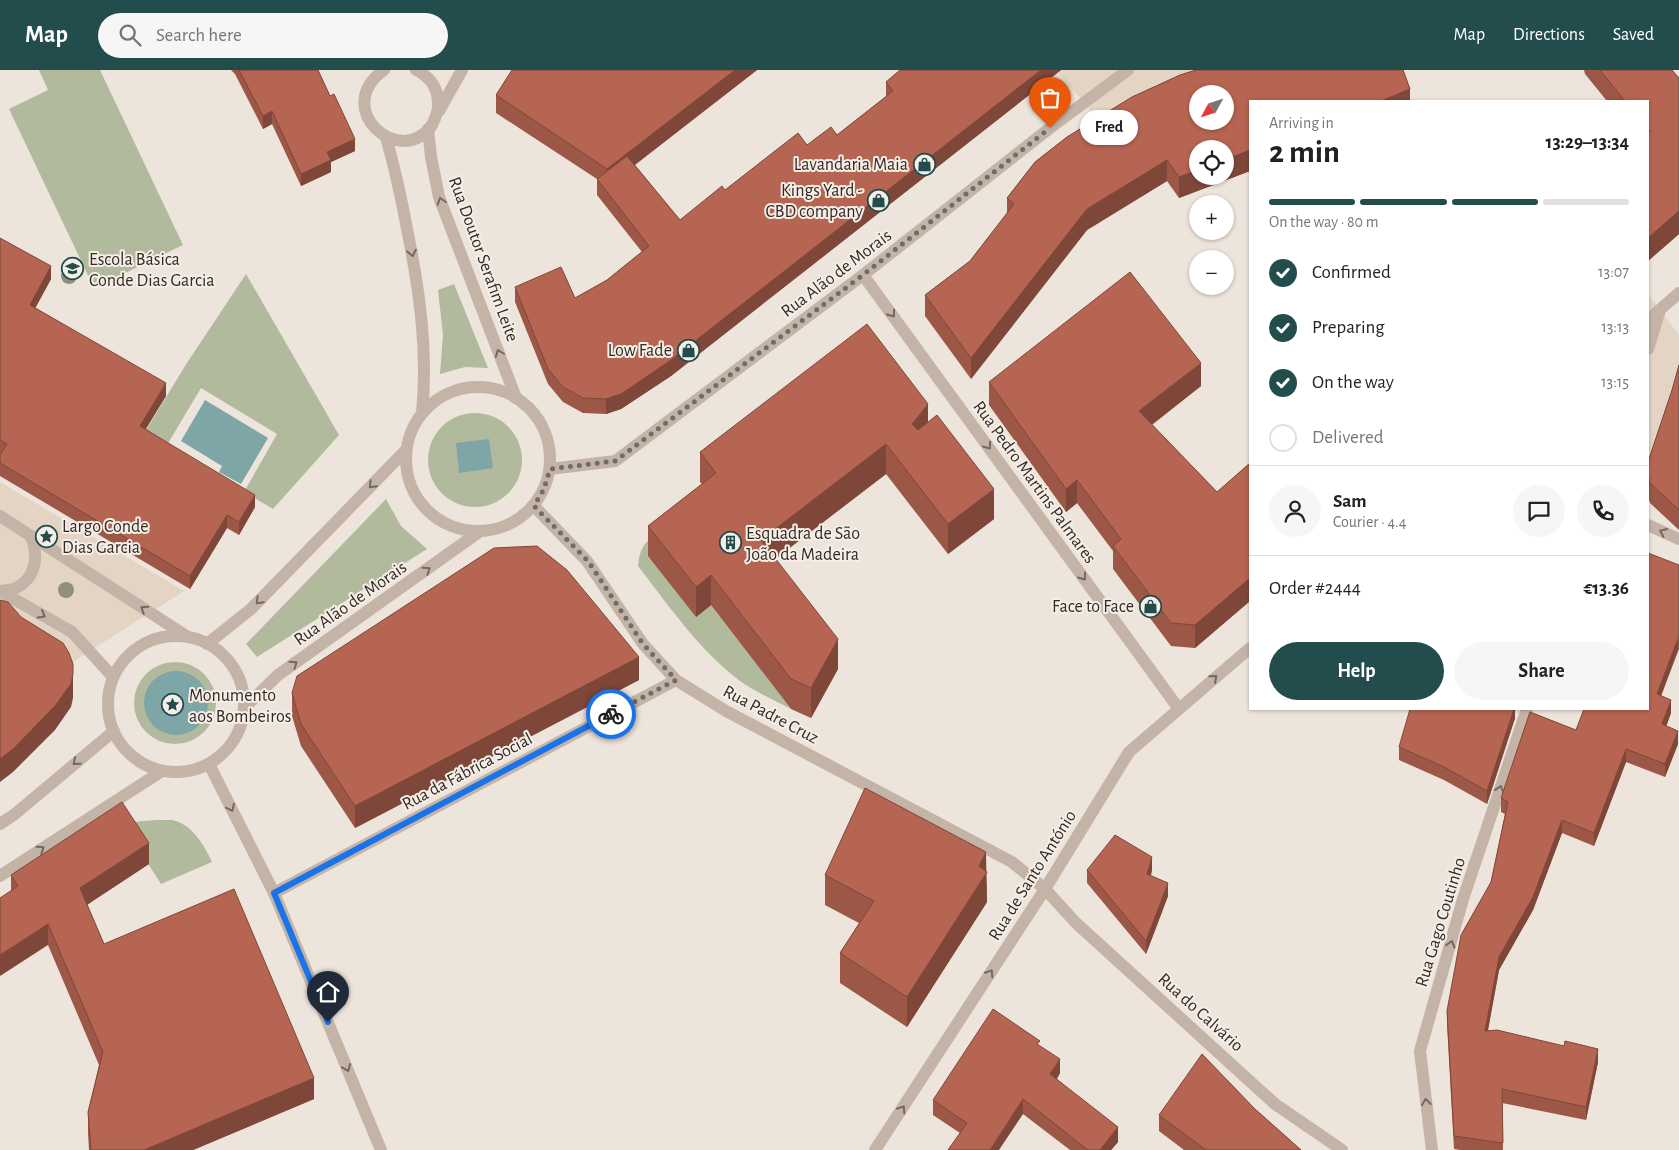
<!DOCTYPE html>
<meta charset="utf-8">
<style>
body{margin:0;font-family:"Alegreya Sans",sans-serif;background:#f6f6f6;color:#222;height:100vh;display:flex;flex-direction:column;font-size:19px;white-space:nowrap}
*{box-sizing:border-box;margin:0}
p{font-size:16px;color:#767676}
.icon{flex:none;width:28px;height:28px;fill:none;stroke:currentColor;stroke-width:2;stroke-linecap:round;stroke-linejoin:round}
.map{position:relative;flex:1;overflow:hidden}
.panel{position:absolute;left:1249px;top:30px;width:400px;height:610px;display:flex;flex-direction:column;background:#fff;border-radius:0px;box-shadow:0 1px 4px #0004}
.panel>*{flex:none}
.needle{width:32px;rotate:230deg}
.fabs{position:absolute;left:1189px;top:15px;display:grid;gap:10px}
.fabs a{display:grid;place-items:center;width:45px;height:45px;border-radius:50%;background:#fff;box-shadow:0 1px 4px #0004;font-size:25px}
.pin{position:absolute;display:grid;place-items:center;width:42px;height:42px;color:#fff;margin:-51px -21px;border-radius:50% 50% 50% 0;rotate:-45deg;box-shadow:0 0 5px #0007}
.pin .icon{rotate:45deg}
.courier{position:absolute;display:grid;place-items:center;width:50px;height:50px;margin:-25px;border:4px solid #1a73e8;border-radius:50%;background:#fff;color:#222;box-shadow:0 1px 6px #0007}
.bubble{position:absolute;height:35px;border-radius:18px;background:#fff;box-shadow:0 1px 4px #0004;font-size:16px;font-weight:600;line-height:35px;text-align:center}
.overview em{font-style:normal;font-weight:600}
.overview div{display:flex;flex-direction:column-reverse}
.overview{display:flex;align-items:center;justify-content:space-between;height:85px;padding:0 20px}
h1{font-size:32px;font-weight:600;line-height:38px}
.bar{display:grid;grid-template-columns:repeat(4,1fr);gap:8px 5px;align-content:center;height:60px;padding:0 20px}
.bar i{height:6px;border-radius:4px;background:#e0e0e0}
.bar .selected{background:#234c4d}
.bar p{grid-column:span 4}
.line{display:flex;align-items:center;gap:12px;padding:0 20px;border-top:1px solid #e0e0e0}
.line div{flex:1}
.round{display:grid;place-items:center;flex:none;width:52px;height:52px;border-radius:26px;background:#f6f6f6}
ol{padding:0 20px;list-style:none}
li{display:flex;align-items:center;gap:15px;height:55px}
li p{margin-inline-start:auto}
li .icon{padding:5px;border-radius:50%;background:#234c4d;color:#fff;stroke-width:4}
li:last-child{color:#767676}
li i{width:28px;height:28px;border:2px solid #e0e0e0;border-radius:50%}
.cta{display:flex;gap:10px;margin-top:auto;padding:10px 20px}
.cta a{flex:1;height:58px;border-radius:30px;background:#234c4d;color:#fff;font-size:20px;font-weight:600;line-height:58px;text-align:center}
.cta a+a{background:#f6f6f6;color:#222}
header{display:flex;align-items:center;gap:30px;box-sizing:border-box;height:70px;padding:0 25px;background:#234c4d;color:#fff}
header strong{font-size:24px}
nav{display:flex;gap:28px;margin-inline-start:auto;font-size:18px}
.search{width:350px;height:45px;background:#f6f6f6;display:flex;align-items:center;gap:12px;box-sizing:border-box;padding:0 18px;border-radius:28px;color:#767676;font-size:19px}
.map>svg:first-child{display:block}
.green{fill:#b1ba9d}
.plaza{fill:#e3d4c4}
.water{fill:#7ea6a6}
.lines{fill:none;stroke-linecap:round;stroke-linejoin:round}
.minor{stroke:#c4b4a8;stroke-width:12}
.tree{fill:#90907c}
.wall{fill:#9c5746;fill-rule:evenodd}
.shaded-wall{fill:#7f4739}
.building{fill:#b56551;stroke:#7f4739;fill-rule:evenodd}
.oneway{stroke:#746861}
.done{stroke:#736b66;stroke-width:5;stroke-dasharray:0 9}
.route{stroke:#1a73e8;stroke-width:6}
.labels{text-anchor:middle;stroke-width:4;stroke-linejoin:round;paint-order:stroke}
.poi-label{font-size:18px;fill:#322a27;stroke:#f6eee6;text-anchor:end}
.street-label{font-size:18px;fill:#322a27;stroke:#f6eee6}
</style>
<header>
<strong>Map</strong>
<div class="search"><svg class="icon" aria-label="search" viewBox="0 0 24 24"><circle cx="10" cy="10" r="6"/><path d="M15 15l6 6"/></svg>Search here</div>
<nav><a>Map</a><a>Directions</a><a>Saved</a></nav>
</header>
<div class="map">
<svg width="1679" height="1080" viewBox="0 0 1679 1080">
<rect width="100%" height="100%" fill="#ede4db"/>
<!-- green -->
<g class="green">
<path d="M39 0H100L183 175 94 218 9 39 48 20Z"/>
<path d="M246 204 339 365 273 439 244 422 277 364 201 318 167 375 145 362 185 296Z"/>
<path d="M454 214 488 298 465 297 440 304 443 265 438 220Z"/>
<circle cx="475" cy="390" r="47"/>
<path d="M386 429 401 456 427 479 257 587 246 574Z"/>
<path d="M658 462 711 535 791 639C775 630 755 622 740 611 699 580 669 536 638 496 640 478 644 473 658 462Z"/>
<circle cx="175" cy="633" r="41"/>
<path d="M156 750C161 750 167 750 172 750 192 754 204 775 212 792L161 814 122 753Z"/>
</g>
<!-- plaza -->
<g class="plaza">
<path d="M1060 0H1213L1154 15 1129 50 1104 56 1058 2Z"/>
<path d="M1648 224 1679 265V296L1648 393Z"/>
<path d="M0 412 184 521 71 593 0 550Z"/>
</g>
<!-- water -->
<g class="water">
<path d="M205 330 268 368 241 414 219 402 222 396 181 371Z"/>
<path d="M489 369 493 398 459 403 456 373Z"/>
<circle cx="176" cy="633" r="32"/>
</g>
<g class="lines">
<!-- minor -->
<g class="minor">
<path d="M384 0C330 39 401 100 432 55 435 49 439 40 438 33 438 18 430 7 416 0"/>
<path d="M439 41 462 0"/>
<path d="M428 59 431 87 439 127 516 328"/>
<path d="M386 67C395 99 402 131 408 164 420 224 428 282 422 343"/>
<path d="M863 205 1179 639"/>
<path d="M1648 250 1679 223"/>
<path d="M1648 279 1660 240"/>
<circle cx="478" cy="389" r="72"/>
<path d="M550 399 615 391 618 389 863 205 1050 58 1128 0"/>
<path d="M534 436 587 491 643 574 676 610 726 641 1012 792 1045 819 1076 853 1275 1034 1342 1080"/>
<path d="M0 446 185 565"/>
<path d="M1648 455 1679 469"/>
<path d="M0 521 72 562 113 607"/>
<path d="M1 521C6 520 12 520 16 518 36 508 39 486 31 467"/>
<circle cx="176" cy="634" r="68"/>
<path d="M207 574 251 539 406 380"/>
<path d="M244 638 278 605 479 462"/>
<path d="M209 694 274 823 381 1080"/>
<path d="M0 754 15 744 114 661"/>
<path d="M0 806 162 701"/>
<path d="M274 823 676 610"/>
<path d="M875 1080 1045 819 1129 682 1250 578"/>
<path d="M1432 1080 1420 981 1463 829 1527 639"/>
</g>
</g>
<!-- trees -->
<g class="tree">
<circle cx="69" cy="206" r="8"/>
<circle cx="66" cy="520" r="8"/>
</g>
<!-- wall -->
<g class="wall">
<path d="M231 0H318L355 81 331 92V102L301 116 272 54 263 59 235 4Z"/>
<path d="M512 0H757L635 95 680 150 725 120 807 75 837 65 886 27V12L1061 0 671 306 621 339 606 344 583 343 563 332 548 314 515 232V217L575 228 607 210 642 182 597 125V109L496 43V25Z"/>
<path d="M1196 0H1403L1410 19V31H1250V101L1179 128 1167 111 1087 160 971 309 925 246V225L970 191 1007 144V128L1035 92 1067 67 1132 27 1180 5ZM1198 24H1225V51H1198ZM1198 79H1225V106H1198Z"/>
<path d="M1584 0H1672L1679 164 1648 191V31H1607L1585 4Z"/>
<path d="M0 168 51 209 35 238 166 326 146 359 255 437 239 465 227 458 190 519 0 406V385L1 384 0 383Z"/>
<path d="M1679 295V460L1650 433 1648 425V392L1672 320Z"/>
<path d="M989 312 1201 316 1152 355 1217 422 1250 393V531L1195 578 1171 576 1113 499V481L1077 433 1066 442 989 335Z"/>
<path d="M928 352 994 449 948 484 886 404 776 488 838 599 811 648 791 639 711 535 696 547 648 486V456L702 414 700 412V382Z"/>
<path d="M1679 495V579L1661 626 1671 643 1666 656 1678 674 1665 707 1626 692 1594 776 1562 763 1533 840 1499 900 1488 961 1598 992 1586 1050 1502 1033 1503 1080H1460L1454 1079 1447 954V941L1491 812 1505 744 1501 742V728L1576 660Z"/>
<path d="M639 610 355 758 301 676 292 646V623Z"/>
<path d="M1515 639V648L1487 734 1444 710 1399 690V677Z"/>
<path d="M149 794 87 835 104 874 314 1029 193 1080H89L88 1063V1042L99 995 48 875 11 821V805Z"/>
<path d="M1087 800H1152L1151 806 1168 826 1146 884 1087 813Z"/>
<path d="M986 801 987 832 907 957 840 913V883L859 853 825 835V805Z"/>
<path d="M1040 976 1060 1003 1057 1009 1118 1072 1111 1080H1070L1023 1044 960 1063 933 1045V1030Z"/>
<path d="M1255 1039 1301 1080H1184L1159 1061V1045Z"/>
</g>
<!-- shaded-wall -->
<g class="shaded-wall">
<path d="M735 0H757L607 116V99Z"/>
<path d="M1041 0H1061L671 306 621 339 606 344V329Z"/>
<path d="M1410 19V31H1381Z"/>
<path d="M272 41V54L263 59V46Z"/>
<path d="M355 69V81L331 92V102L301 116V104L327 82Z"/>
<path d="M1250 80V101L1179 128V107L1198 100V106H1225V90Z"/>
<path d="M1167 90V111L1087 160 971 309V288L1087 139Z"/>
<path d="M1679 141V164L1648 191V168Z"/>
<path d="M51 196V209L30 248V235Z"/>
<path d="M1201 293V316L1139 364V341Z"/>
<path d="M166 313V326L140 368V356Z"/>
<path d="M928 334V364L912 384V354Z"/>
<path d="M886 374V404L761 500V470Z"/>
<path d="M1077 410V433L1066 442V419Z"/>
<path d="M994 419V449L948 484V454Z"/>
<path d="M255 425V437L239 465V452Z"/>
<path d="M227 445V458L190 519V506Z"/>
<path d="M711 505V535L696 547V517Z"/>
<path d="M1250 508V531L1195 578V555Z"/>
<path d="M1678 566V579L1657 637V624Z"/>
<path d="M838 569V599L811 648V618Z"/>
<path d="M639 587V610L355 758V736Z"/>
<path d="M73 604V628L71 637 55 660 13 702 0 712V689Z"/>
<path d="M1671 630V643L1662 668V654Z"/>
<path d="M1514 639H1515V648L1487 734V721Z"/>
<path d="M1678 661V674L1665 707V694Z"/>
<path d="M1626 679V692L1594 776V763Z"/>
<path d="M1562 750V763L1533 840 1499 900 1485 974V961L1499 887Z"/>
<path d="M149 773V794L80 839V818Z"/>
<path d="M986 782 987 832 907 957V927Z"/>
<path d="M1152 787V800L1147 817V804Z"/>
<path d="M1168 813V826L1146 884V871Z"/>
<path d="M48 854V875L0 906V885Z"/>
<path d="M1598 979V992L1586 1050V1037Z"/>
<path d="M1060 989V1003L1050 1018V1004Z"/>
<path d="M314 1008V1029L193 1080H144Z"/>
<path d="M1023 1029V1044L999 1080H990Z"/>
<path d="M1118 1057V1072L1111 1080H1100Z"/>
</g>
<!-- building -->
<g class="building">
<path d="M239 0H318L330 26 334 24 355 69 327 82 331 90 301 104 272 41 263 46Z"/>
<path d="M512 0H735L607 99 496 25Z"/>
<path d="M900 0H1041L671 290 621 324 606 329 583 328 563 317 548 299 515 217 561 197 575 228 607 210 649 176 597 109 627 86 680 150 722 116 725 120 798 63 807 75 831 57 837 65 893 21 886 12Z"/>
<path d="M1196 0H1403L1410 19 1381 31H1250V80L1225 90V79H1198V100L1179 107 1167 90 1087 139 971 288 925 225 970 191 1014 134 1007 128 1035 92 1067 67 1132 27 1180 5ZM1198 24H1225V51H1198Z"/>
<path d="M1600 0H1672L1679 8V141L1648 168V63L1650 61 1648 59V31H1625Z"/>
<path d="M0 168 51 196 30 235 166 313 140 356 255 425 239 452 227 445 190 506 0 393V385L7 374 0 370Z"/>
<path d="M1130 202 1201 293 1139 341 1217 422 1250 393V508L1195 555 1171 553 1113 476 1121 469 1077 410 1066 419 989 312Z"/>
<path d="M867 254 928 334 912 354 918 360 937 345 994 419 948 454 886 374 761 470 838 569 811 618 791 609 711 505 696 517 648 456 716 403 700 382Z"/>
<path d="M1679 295V440L1650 413 1648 405V392L1672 320Z"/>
<path d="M537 476 567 500 639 587 355 736 301 654 292 623 297 606 494 478Z"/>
<path d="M1648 483 1679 495V566L1657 624 1671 630 1662 654 1678 661 1665 694 1626 679 1594 763 1562 750 1533 827 1499 887 1485 961 1497 960 1564 976 1565 971 1598 979 1586 1037 1502 1019 1503 1073 1454 1066 1447 941 1461 865 1491 812 1508 732 1501 728 1530 642 1576 660 1584 639H1648Z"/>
<path d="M0 530 8 532 21 547 63 573 69 583 73 594V604L71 614 55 636 13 679 0 689Z"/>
<path d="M1410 639H1514L1487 721 1444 697 1399 677Z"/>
<path d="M865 718 986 782 979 796 987 802 907 927 840 883 874 831 825 805Z"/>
<path d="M122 732 149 773 80 818 104 874 234 819 314 1008 144 1080H91L88 1042 103 982 48 854 0 885V828L18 816 11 805Z"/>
<path d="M1115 765 1152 787 1147 804 1168 813 1146 871 1087 800Z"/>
<path d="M993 939 1040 971 1037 974 1060 989 1050 1004 1118 1057 1100 1080H1088L1023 1029 990 1080H948L967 1053 933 1030Z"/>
<path d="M1202 984 1255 1039 1301 1080H1206L1159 1045Z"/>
</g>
<!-- one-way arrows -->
<defs><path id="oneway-chevron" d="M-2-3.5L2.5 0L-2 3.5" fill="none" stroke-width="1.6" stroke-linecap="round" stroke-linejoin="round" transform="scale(1.25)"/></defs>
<g class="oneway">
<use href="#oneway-chevron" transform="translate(441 131) rotate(-108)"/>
<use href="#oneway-chevron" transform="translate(412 183) rotate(79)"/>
<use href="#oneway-chevron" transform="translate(892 244) rotate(54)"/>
<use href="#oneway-chevron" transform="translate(499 283) rotate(-111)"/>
<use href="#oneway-chevron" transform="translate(988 376) rotate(54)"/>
<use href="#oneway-chevron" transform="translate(372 415) rotate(135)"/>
<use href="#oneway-chevron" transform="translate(1663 462) rotate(-156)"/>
<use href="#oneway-chevron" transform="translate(427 500) rotate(-35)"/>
<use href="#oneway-chevron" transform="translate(1083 507) rotate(54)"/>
<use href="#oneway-chevron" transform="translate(259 531) rotate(134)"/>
<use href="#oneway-chevron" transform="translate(144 539) rotate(-147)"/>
<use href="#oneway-chevron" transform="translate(42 545) rotate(30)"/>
<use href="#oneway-chevron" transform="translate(294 594) rotate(-35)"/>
<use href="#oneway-chevron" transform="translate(1214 608) rotate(-41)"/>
<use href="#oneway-chevron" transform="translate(76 692) rotate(140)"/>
<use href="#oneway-chevron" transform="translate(1500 719) rotate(-71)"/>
<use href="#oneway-chevron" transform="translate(231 738) rotate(64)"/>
<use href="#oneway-chevron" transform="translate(41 779) rotate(-33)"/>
<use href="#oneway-chevron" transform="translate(1451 874) rotate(-74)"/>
<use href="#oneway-chevron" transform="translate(990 903) rotate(-57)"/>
<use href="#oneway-chevron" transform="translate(347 998) rotate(67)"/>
<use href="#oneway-chevron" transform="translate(1426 1032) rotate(-97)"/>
<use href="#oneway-chevron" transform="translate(902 1039) rotate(-57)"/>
</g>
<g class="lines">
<!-- done -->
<path class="done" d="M611 644 676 610 643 574 588 491 534 436 544 419 550 399 615 391 618 389 863 205 1050 58"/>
<!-- route -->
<path class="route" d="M328 952 274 823 611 644"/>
</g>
<!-- icons -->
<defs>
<symbol id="shop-ring" viewBox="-11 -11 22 22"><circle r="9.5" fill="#f6eee6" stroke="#234c4d" stroke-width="1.5"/><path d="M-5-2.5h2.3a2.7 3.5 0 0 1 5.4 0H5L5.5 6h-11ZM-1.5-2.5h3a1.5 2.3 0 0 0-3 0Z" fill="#234c4d"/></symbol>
<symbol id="school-ring" viewBox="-11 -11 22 22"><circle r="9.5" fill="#f6eee6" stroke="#234c4d" stroke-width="1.5"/><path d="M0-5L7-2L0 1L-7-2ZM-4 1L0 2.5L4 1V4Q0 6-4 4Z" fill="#234c4d"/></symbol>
<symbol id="sight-ring" viewBox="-11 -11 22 22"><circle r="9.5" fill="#f6eee6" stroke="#234c4d" stroke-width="1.5"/><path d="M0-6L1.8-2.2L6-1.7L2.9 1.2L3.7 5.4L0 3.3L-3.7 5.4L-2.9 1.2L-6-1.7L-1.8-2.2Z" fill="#234c4d"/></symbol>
<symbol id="building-ring" viewBox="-11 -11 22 22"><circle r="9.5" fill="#f6eee6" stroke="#234c4d" stroke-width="1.5"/><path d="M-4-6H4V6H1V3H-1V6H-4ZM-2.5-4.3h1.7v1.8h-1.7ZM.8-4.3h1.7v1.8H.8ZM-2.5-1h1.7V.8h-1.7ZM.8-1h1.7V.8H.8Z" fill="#234c4d"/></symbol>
</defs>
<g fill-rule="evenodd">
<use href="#shop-ring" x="912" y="82" width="25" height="25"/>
<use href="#shop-ring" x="866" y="118" width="25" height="25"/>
<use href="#school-ring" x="60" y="186" width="25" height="25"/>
<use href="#shop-ring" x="676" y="268" width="25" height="25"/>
<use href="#sight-ring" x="34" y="454" width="25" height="25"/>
<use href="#building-ring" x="718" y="460" width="25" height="25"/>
<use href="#shop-ring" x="1138" y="524" width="25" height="25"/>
<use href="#sight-ring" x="160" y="622" width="25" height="25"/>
</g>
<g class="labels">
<!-- poi labels -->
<g class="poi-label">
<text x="908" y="100">Lavandaria Maia</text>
<text x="863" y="126">Kings Yard -<tspan x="863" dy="21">CBD company</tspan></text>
<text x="89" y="195" text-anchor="start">Escola Básica<tspan x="89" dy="21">Conde Dias Garcia</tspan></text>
<text x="672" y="286">Low Fade</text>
<text x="62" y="462" text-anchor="start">Largo Conde<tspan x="62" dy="21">Dias Garcia</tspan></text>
<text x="746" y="469" text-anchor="start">Esquadra de São<tspan x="746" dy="21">João da Madeira</tspan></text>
<text x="1134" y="542">Face to Face</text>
<text x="189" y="631" text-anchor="start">Monumento<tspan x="189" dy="21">aos Bombeiros</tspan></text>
</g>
<!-- street labels -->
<g class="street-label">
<text transform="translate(484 189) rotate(70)" y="6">Rua Doutor Serafim Leite</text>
<text transform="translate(836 203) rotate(-37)" y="6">Rua Alão de Morais</text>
<text transform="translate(1035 412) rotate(54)" y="6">Rua Pedro Martins Palmares</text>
<text transform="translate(350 533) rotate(-35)" y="6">Rua Alão de Morais</text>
<text transform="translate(771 644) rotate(28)" y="6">Rua Padre Cruz</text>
<text transform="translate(467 701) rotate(-28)" y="6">Rua da Fábrica Social</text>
<text transform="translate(1032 805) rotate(-58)" y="6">Rua de Santo António</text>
<text transform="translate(1440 852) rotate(-73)" y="6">Rua Gago Coutinho</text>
<text transform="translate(1201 942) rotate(42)" y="6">Rua do Calvário</text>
</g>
</g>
</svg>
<div class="fabs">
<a><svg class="needle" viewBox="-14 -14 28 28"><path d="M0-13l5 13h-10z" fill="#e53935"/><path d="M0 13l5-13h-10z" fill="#767676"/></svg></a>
<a><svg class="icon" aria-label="locate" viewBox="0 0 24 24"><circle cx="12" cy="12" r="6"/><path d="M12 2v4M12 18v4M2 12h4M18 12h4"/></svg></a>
<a>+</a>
<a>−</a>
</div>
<div class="pin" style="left:1050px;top:58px;background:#ea580c"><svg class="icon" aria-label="bag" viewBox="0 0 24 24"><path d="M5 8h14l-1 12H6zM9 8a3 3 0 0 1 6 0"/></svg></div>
<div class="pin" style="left:328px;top:952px;background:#1f2937"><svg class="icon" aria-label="home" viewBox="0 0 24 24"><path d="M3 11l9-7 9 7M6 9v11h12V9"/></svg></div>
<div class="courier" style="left:611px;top:644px"><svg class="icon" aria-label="bike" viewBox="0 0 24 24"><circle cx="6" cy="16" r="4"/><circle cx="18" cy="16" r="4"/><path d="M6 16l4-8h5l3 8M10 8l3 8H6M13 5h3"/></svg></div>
<div class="bubble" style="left:1080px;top:40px;width:58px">Fred</div>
<section class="panel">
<div class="overview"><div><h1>2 min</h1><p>Arriving in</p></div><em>13:29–13:34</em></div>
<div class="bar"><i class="selected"></i><i class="selected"></i><i class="selected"></i><i></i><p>On the way · 80 m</p></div>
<ol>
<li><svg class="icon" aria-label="check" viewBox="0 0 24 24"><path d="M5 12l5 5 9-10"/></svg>Confirmed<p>13:07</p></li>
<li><svg class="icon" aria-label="check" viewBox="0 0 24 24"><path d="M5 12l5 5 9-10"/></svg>Preparing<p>13:13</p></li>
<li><svg class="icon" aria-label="check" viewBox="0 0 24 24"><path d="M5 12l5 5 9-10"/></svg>On the way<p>13:15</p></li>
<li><i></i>Delivered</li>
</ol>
<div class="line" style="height:90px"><a class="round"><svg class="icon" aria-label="person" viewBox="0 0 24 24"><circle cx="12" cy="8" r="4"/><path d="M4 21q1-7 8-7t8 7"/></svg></a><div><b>Sam</b><p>Courier · 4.4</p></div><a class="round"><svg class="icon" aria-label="chat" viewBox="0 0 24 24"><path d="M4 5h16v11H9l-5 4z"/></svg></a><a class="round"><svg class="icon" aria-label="phone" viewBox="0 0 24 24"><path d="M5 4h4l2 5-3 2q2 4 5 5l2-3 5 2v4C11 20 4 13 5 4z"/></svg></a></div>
<div class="line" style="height:65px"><div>Order #2444</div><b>€13.36</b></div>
<div class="cta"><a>Help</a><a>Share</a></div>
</section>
</div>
